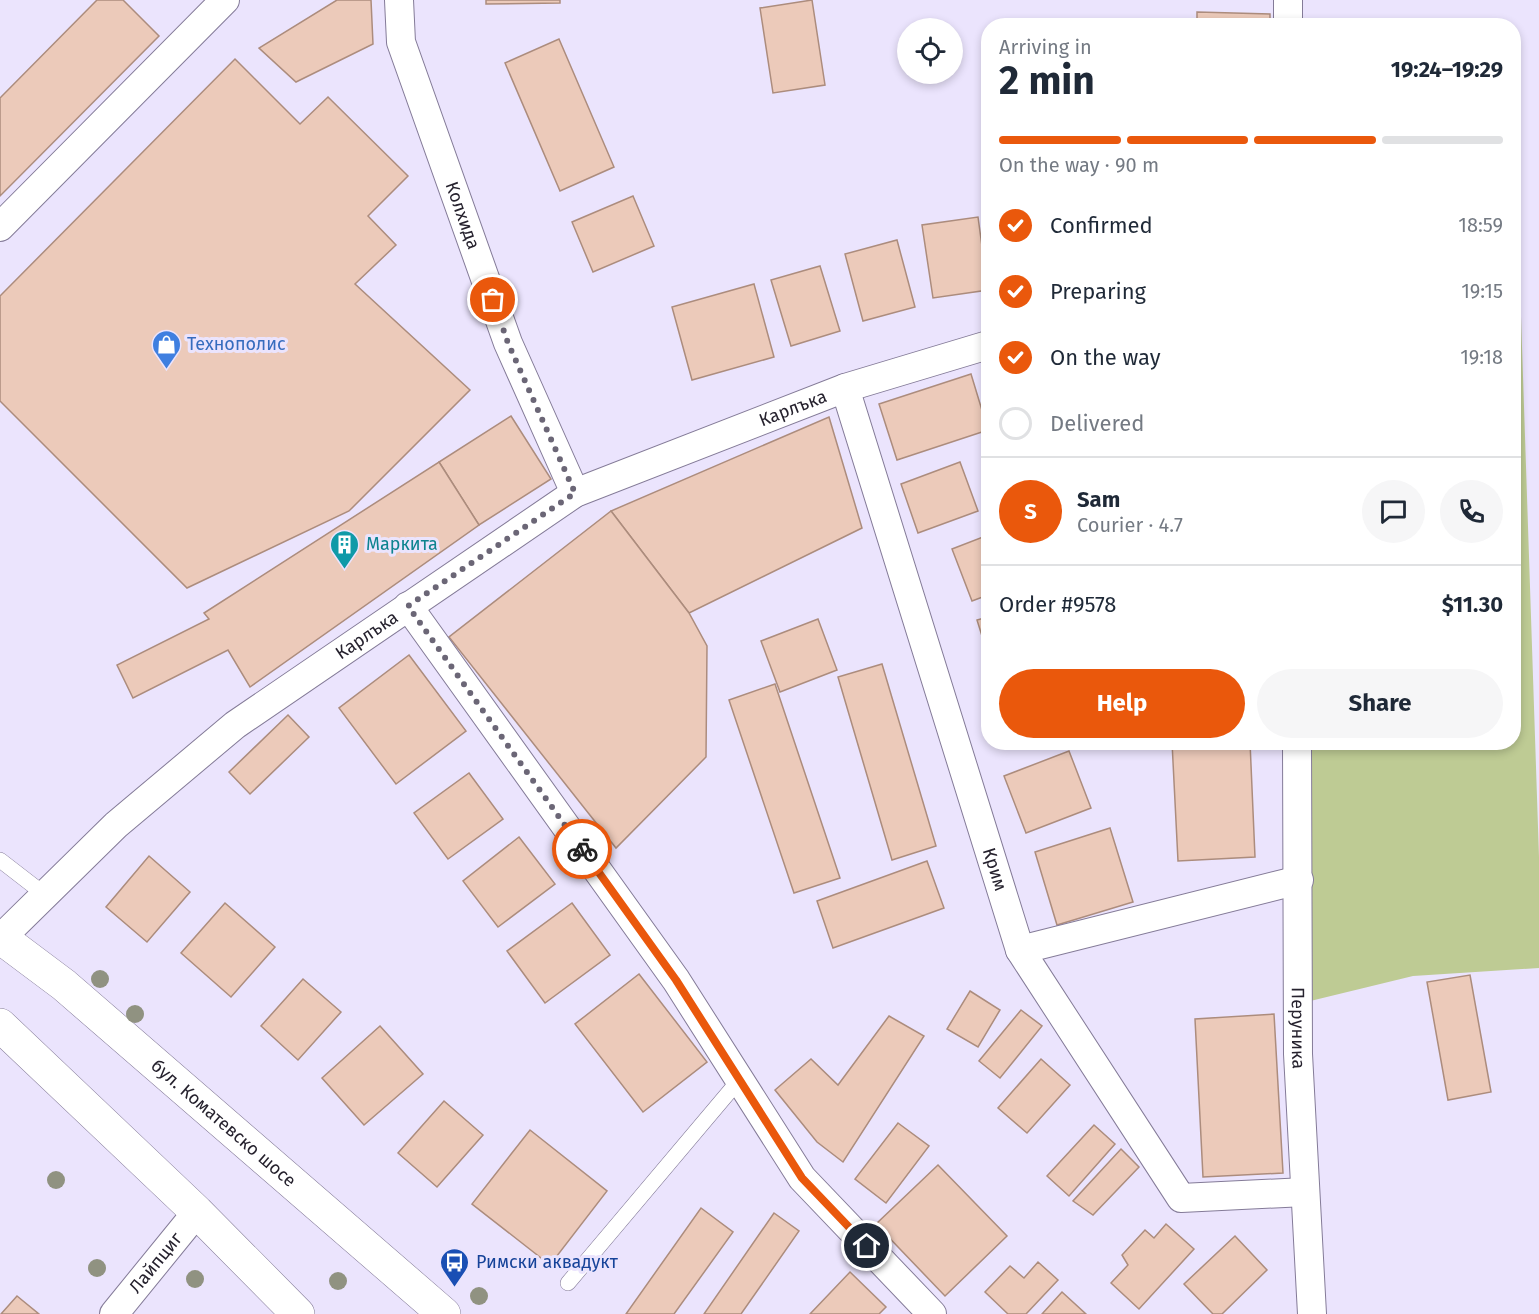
<!DOCTYPE html>
<meta charset="utf-8">
<style>
body{margin:0;font-family:"Fira Sans",sans-serif;background:#f6f6f7;color:#1f2937;height:100vh;display:flex;flex-direction:column;font-size:22px;white-space:nowrap}
*{box-sizing:border-box;margin:0}
p{font-size:20px;color:#747a83}
.icon{flex:none;width:33px;height:33px;fill:none;stroke:currentColor;stroke-width:2;stroke-linecap:round;stroke-linejoin:round}
.map{position:relative;flex:1;overflow:hidden}
.sheet{position:absolute;left:981px;top:18px;width:540px;height:732px;display:flex;flex-direction:column;background:#fff;border-radius:24px;box-shadow:0 3px 9px #0003}
.sheet>*{flex:none}
.tools{position:absolute;left:897px;top:18px;display:grid;gap:12px}
.tools a{display:grid;place-items:center;width:66px;height:66px;border-radius:50%;background:#fff;box-shadow:0 3px 9px #0003;font-size:30px}
.pin{position:absolute;display:grid;place-items:center;width:51px;height:51px;color:#fff;margin:-26px;border:3px solid #fff;border-radius:50%;box-shadow:0 2px 6px #0007}
.courier{position:absolute;display:grid;place-items:center;width:60px;height:60px;margin:-30px;border:4px solid #ea580c;border-radius:50%;background:#fff;color:#222;box-shadow:0 2px 8px #0007}
.overview em{font-style:normal;font-weight:700}
.overview div{display:flex;flex-direction:column-reverse}
.overview{display:flex;align-items:center;justify-content:space-between;height:102px;padding:0 18px}
h1{font-size:39px;font-weight:700;line-height:45px}
.bar{display:grid;grid-template-columns:repeat(4,1fr);gap:9px 6px;align-content:center;height:72px;padding:0 18px}
.bar i{height:8px;border-radius:4px;background:#e0e1e3}
.bar .current{background:#ea580c}
.bar p{grid-column:span 4}
.line{display:flex;align-items:center;gap:15px;padding:0 18px;border-top:2px solid #e0e1e3}
.line div{flex:1}
.round{display:grid;place-items:center;flex:none;width:63px;height:63px;border-radius:32px;background:#f6f6f7}
ol{padding:0 18px;list-style:none}
li{display:flex;align-items:center;gap:18px;height:66px}
li p{margin-inline-start:auto}
li .icon{padding:6px;border-radius:50%;background:#ea580c;color:#fff;stroke-width:4}
li:last-child{color:#747a83}
li i{width:33px;height:33px;border:3px solid #e0e1e3;border-radius:50%}
.cta{display:flex;gap:12px;margin-top:auto;padding:12px 18px}
.cta a{flex:1;height:69px;border-radius:36px;background:#ea580c;color:#fff;font-size:24px;font-weight:700;line-height:69px;text-align:center}
.cta a+a{background:#f6f6f7;color:#1f2937}
.map>svg:first-child{display:block}
.green{fill:#becb94}
.building{fill:#eccaba;stroke:#ac8c7d;stroke-width:1.5}
.lines{fill:none;stroke-linecap:round;stroke-linejoin:round}
.service-casing{stroke:#847b98;stroke-width:16}
.minor-casing{stroke:#847b98;stroke-width:30}
.secondary-casing{stroke:#847b98;stroke-width:34}
.service{stroke:#fff;stroke-width:15}
.minor{stroke:#fff;stroke-width:28}
.secondary{stroke:#fff;stroke-width:33}
.tree{fill:#909281}
.done{stroke:#6b6676;stroke-width:6;stroke-dasharray:0 10.8}
.route{stroke:#ea580c;stroke-width:8}
.labels{text-anchor:middle;stroke-width:6;stroke-linejoin:round;paint-order:stroke}
.street-label{font-size:18px;fill:#26222e;stroke:#ebe4fd}
.shop-label{font-size:18px;fill:#366cbe;stroke:#ebe4fd;text-anchor:start}
.culture-label{font-size:18px;fill:#0d838f;stroke:#ebe4fd;text-anchor:start}
.transit-label{font-size:18px;fill:#164399;stroke:#ebe4fd;text-anchor:start}
</style>
<div class="map">
<svg width="1539" height="1314" viewBox="0 0 1539 1314">
<rect width="100%" height="100%" fill="#ebe4fd"/>
<!-- green -->
<path class="green" d="M1514 224 1518 226 1539 857V968L1413 976 1298 1004 1296 743 1514 742Z"/>
<!-- building -->
<g class="building">
<path d="M97 0H123L159 36 0 196V98Z"/>
<path d="M337 0H371L373 44 296 82 259 48Z"/>
<path d="M486 0H560V3L486 4Z"/>
<path d="M812 0 825 85 773 93 760 8Z"/>
<path d="M1197 12 1270 14V26H1197Z"/>
<path d="M559 39 614 167 560 191 505 63Z"/>
<path d="M235 59 300 124 328 97 408 176 368 216 396 245 355 284 470 390 349 511 187 588 0 401V296Z"/>
<path d="M633 196 654 246 593 272 572 222Z"/>
<path d="M978 217 988 290 933 298 922 225Z"/>
<path d="M897 240 915 307 863 321 845 254Z"/>
<path d="M820 266 840 331 791 346 771 280Z"/>
<path d="M754 284 774 357 692 380 672 307Z"/>
<path d="M971 374 988 430 897 460 879 404Z"/>
<path d="M511 416 551 479 479 525 439 462Z"/>
<path d="M829 417 862 528 689 613 611 511Z"/>
<path d="M439 462 479 525 250 687 228 650 133 698 117 665 209 619 204 613Z"/>
<path d="M960 462 978 511 918 533 901 484Z"/>
<path d="M611 511 689 613 707 646 706 757 616 848 449 637Z"/>
<path d="M988 535V595L972 601 952 549Z"/>
<path d="M988 617V655L977 620Z"/>
<path d="M818 619 837 670 780 692 761 641Z"/>
<path d="M409 655 466 731 396 784 339 708Z"/>
<path d="M882 664 936 846 892 860 838 677Z"/>
<path d="M775 684 840 878 794 893 729 700Z"/>
<path d="M288 715 309 737 250 794 229 772Z"/>
<path d="M1172 742H1250L1255 857 1178 861Z"/>
<path d="M1069 751 1091 808 1026 833 1004 776Z"/>
<path d="M469 773 503 819 448 859 414 813Z"/>
<path d="M1110 828 1133 902 1057 925 1035 852Z"/>
<path d="M519 837 555 884 498 927 463 881Z"/>
<path d="M149 856 190 892 147 942 106 907Z"/>
<path d="M927 861 944 908 833 948 817 901Z"/>
<path d="M225 903 275 947 231 997 181 953Z"/>
<path d="M572 903 610 955 545 1003 507 951Z"/>
<path d="M639 974 707 1062 643 1112 575 1024Z"/>
<path d="M1470 975 1491 1092 1448 1100 1427 982Z"/>
<path d="M303 979 341 1012 298 1060 261 1026Z"/>
<path d="M970 991 1000 1010 978 1047 947 1029Z"/>
<path d="M1021 1010 1042 1026 1000 1078 979 1061Z"/>
<path d="M1274 1014 1283 1173 1203 1177 1195 1019Z"/>
<path d="M889 1016 924 1036 843 1162 817 1142 775 1090 811 1059 838 1085Z"/>
<path d="M380 1026 423 1074 364 1125 322 1078Z"/>
<path d="M1041 1059 1070 1085 1027 1133 998 1108Z"/>
<path d="M444 1101 483 1135 437 1187 398 1153Z"/>
<path d="M898 1123 929 1146 886 1203 855 1179Z"/>
<path d="M1094 1125 1115 1144 1069 1196 1047 1176Z"/>
<path d="M530 1130 607 1191 550 1265 472 1204Z"/>
<path d="M1121 1149 1139 1167 1093 1215 1073 1201Z"/>
<path d="M938 1165 1007 1236 945 1296 876 1224Z"/>
<path d="M701 1208 733 1232 674 1314H626Z"/>
<path d="M774 1213 799 1231 741 1314H704Z"/>
<path d="M1166 1224 1194 1249 1139 1309 1111 1283 1128 1265 1122 1255 1145 1230 1154 1238Z"/>
<path d="M1235 1236 1267 1270 1222 1314H1213L1184 1284Z"/>
<path d="M1038 1262 1058 1280 1026 1314H1008L985 1292 1010 1266 1024 1278Z"/>
<path d="M850 1272 886 1307 879 1314H810Z"/>
<path d="M1062 1292 1086 1314H1042Z"/>
<path d="M17 1296 39 1314H1Z"/>
</g>
<g class="lines">
<defs>
<g id="service">
<path d="M0 860 44 894"/>
<path d="M568 1283 740 1079"/>
</g>
<g id="minor">
<path id="s1" d="M399 0 401 42 508 343 575 493"/>
<path d="M1288 0V26"/>
<path d="M0 227 225 0"/>
<path id="s2" d="M845 388 1020 950 1181 1198 1305 1192"/>
<path d="M408 606 676 980 802 1178 932 1314"/>
<path id="s3" d="M1297 742 1298 1054 1312 1314"/>
<path id="s4" d="M1 938 116 825 235 725 575 493 845 388 988 345"/>
<path d="M1020 950 1299 880"/>
<path id="s5" d="M114 1314 197 1212"/>
</g>
<g id="secondary">
<path id="s6" d="M0 937 64 985 444 1314"/>
<path d="M0 1025 197 1212 298 1314"/>
</g>
</defs>
<!-- service casing -->
<use href="#service" class="service-casing"/>
<!-- minor casing -->
<use href="#minor" class="minor-casing"/>
<!-- secondary casing -->
<use href="#secondary" class="secondary-casing"/>
<!-- service -->
<use href="#service" class="service"/>
<!-- minor -->
<use href="#minor" class="minor"/>
<!-- secondary -->
<use href="#secondary" class="secondary"/>
</g>
<!-- trees -->
<g class="tree">
<circle cx="100" cy="979" r="9"/>
<circle cx="135" cy="1014" r="9"/>
<circle cx="56" cy="1180" r="9"/>
<circle cx="97" cy="1268" r="9"/>
<circle cx="195" cy="1279" r="9"/>
<circle cx="338" cy="1281" r="9"/>
<circle cx="479" cy="1296" r="9"/>
</g>
<g class="lines">
<!-- done -->
<path class="done" d="M493 300 508 343 575 493 408 606 582 849"/>
<!-- route -->
<path class="route" d="M582 849 676 980 802 1178 867 1246"/>
</g>
<!-- icons -->
<defs>
<symbol id="shop-pin" viewBox="-11 -11 22 30"><path d="M0 17L-7.5 6A9.5 9.5 0 1 1 7.5 6Z" fill="#3f7fe0" stroke="#ebe4fd"/><path d="M-5-2.5h2.3a2.7 3.5 0 0 1 5.4 0H5L5.5 6h-11ZM-1.5-2.5h3a1.5 2.3 0 0 0-3 0Z" fill="#fff"/></symbol>
<symbol id="building-pin" viewBox="-11 -11 22 30"><path d="M0 17L-7.5 6A9.5 9.5 0 1 1 7.5 6Z" fill="#0f9aa8" stroke="#ebe4fd"/><path d="M-4-6H4V6H1V3H-1V6H-4ZM-2.5-4.3h1.7v1.8h-1.7ZM.8-4.3h1.7v1.8H.8ZM-2.5-1h1.7V.8h-1.7ZM.8-1h1.7V.8H.8Z" fill="#fff"/></symbol>
<symbol id="bus-pin" viewBox="-11 -11 22 30"><path d="M0 17L-7.5 6A9.5 9.5 0 1 1 7.5 6Z" fill="#1a4fb4" stroke="#ebe4fd"/><path d="M-5-6H5V4H4V6H2V4H-2V6H-4V4H-5ZM-3.5-4V0h7V-4ZM-3.5 1.2v1.5H-2V1.2ZM2 1.2v1.5H3.5V1.2Z" fill="#fff"/></symbol>
</defs>
<g fill-rule="evenodd">
<use href="#shop-pin" x="150" y="328" width="33" height="45"/>
<use href="#building-pin" x="328" y="528" width="33" height="45"/>
<use href="#bus-pin" x="438" y="1246" width="33" height="45"/>
</g>
<g class="labels">
<!-- street labels -->
<g class="street-label">
<text dy="6" stroke="none"><textPath href="#s1" startOffset="226">Колхида</textPath></text>
<text dy="6" stroke="none"><textPath href="#s4" startOffset="962">Карлъка</textPath></text>
<text dy="6" stroke="none"><textPath href="#s4" startOffset="476">Карлъка</textPath></text>
<text dy="6" stroke="none"><textPath href="#s2" startOffset="504">Крим</textPath></text>
<text dy="6" stroke="none"><textPath href="#s3" startOffset="286">Перуника</textPath></text>
<text dy="6" stroke="none"><textPath href="#s6" startOffset="291">бул. Коматевско шосе</textPath></text>
<text dy="6" stroke="none"><textPath href="#s5" startOffset="66">Лайпциг</textPath></text>
</g>
<!-- shop labels -->
<g class="shop-label">
<text x="187" y="350">Технополис</text>
</g>
<!-- culture labels -->
<g class="culture-label">
<text x="366" y="550">Маркита</text>
</g>
<!-- transit labels -->
<g class="transit-label">
<text x="476" y="1268">Римски аквадукт</text>
</g>
</g>
</svg>
<div class="tools">
<a><svg class="icon" aria-label="locate" viewBox="0 0 24 24"><circle cx="12" cy="12" r="6"/><path d="M12 2v4M12 18v4M2 12h4M18 12h4"/></svg></a>
</div>
<div class="pin" style="left:493px;top:300px;background:#ea580c"><svg class="icon" aria-label="bag" viewBox="0 0 24 24"><path d="M5 8h14l-1 12H6zM9 8a3 3 0 0 1 6 0"/></svg></div>
<div class="pin" style="left:867px;top:1246px;background:#1f2937"><svg class="icon" aria-label="home" viewBox="0 0 24 24"><path d="M3 11l9-7 9 7M6 9v11h12V9"/></svg></div>
<div class="courier" style="left:582px;top:849px"><svg class="icon" aria-label="bike" viewBox="0 0 24 24"><circle cx="6" cy="16" r="4"/><circle cx="18" cy="16" r="4"/><path d="M6 16l4-8h5l3 8M10 8l3 8H6M13 5h3"/></svg></div>
<section class="sheet">
<div class="overview"><div><h1>2 min</h1><p>Arriving in</p></div><em>19:24–19:29</em></div>
<div class="bar"><i class="current"></i><i class="current"></i><i class="current"></i><i></i><p>On the way · 90 m</p></div>
<ol>
<li><svg class="icon" aria-label="check" viewBox="0 0 24 24"><path d="M5 12l5 5 9-10"/></svg>Confirmed<p>18:59</p></li>
<li><svg class="icon" aria-label="check" viewBox="0 0 24 24"><path d="M5 12l5 5 9-10"/></svg>Preparing<p>19:15</p></li>
<li><svg class="icon" aria-label="check" viewBox="0 0 24 24"><path d="M5 12l5 5 9-10"/></svg>On the way<p>19:18</p></li>
<li><i></i>Delivered</li>
</ol>
<div class="line" style="height:108px"><b class="round" style="background:#ea580c;color:#fff">S</b><div><b>Sam</b><p>Courier · 4.7</p></div><a class="round"><svg class="icon" aria-label="chat" viewBox="0 0 24 24"><path d="M4 5h16v11H9l-5 4z"/></svg></a><a class="round"><svg class="icon" aria-label="phone" viewBox="0 0 24 24"><path d="M5 4h4l2 5-3 2q2 4 5 5l2-3 5 2v4C11 20 4 13 5 4z"/></svg></a></div>
<div class="line" style="height:78px"><div>Order #9578</div><b>$11.30</b></div>
<div class="cta"><a>Help</a><a>Share</a></div>
</section>
</div>
